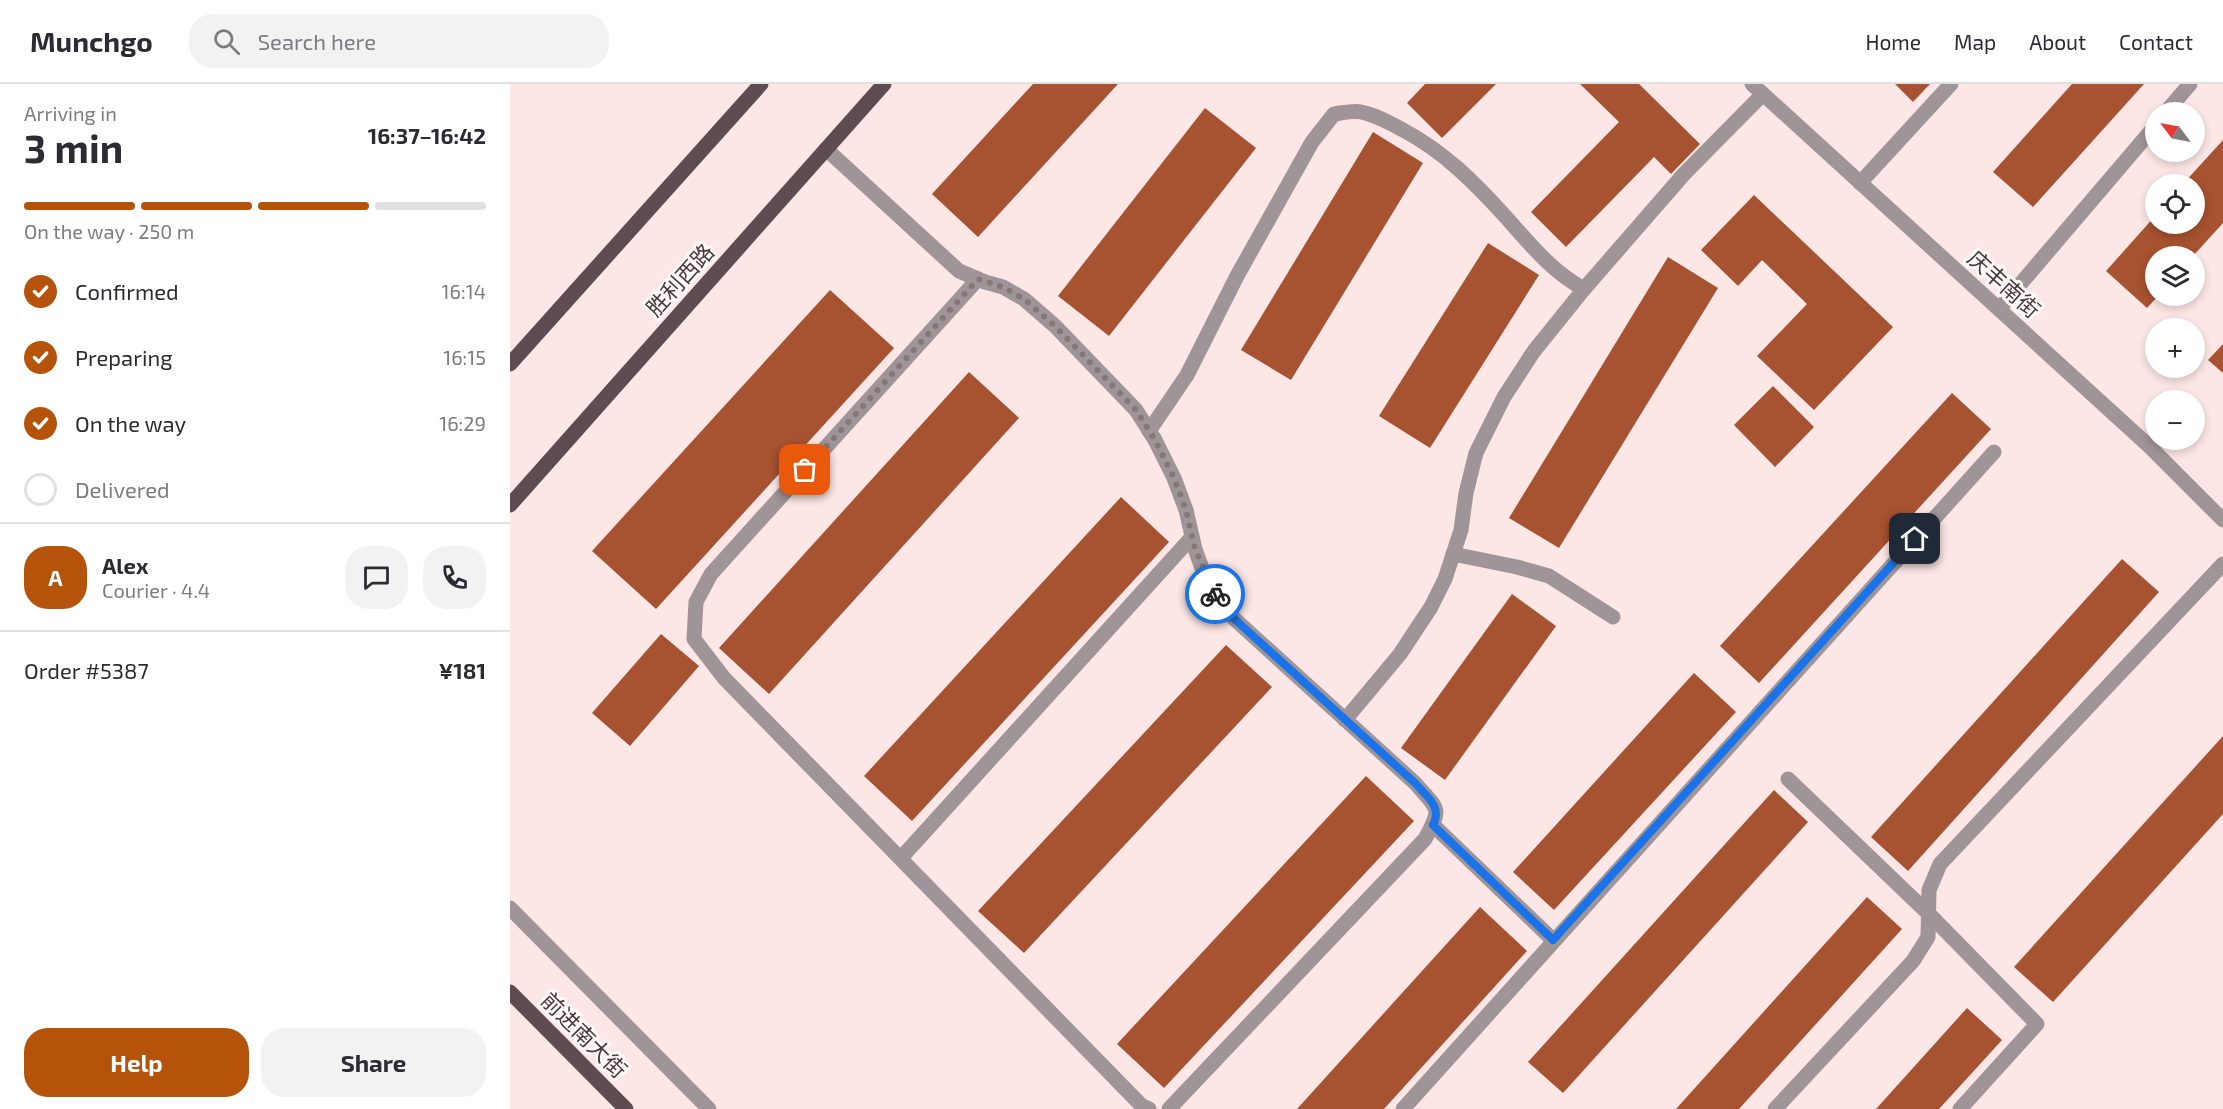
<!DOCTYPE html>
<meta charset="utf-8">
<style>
body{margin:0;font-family:"Exo 2","Noto Sans SC",sans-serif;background:#f2f2f3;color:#2b2b33;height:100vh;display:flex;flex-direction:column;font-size:22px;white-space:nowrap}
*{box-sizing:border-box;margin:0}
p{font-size:20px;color:#7c7c81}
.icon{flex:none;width:33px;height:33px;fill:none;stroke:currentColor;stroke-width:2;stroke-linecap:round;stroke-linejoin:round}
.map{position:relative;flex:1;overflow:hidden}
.drawer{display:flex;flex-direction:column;background:#fff;width:510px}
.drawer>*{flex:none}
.needle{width:39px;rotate:302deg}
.buttons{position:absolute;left:1635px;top:18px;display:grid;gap:12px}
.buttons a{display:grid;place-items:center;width:60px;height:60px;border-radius:50%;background:#fff;box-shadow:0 3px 9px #0003;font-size:30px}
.pin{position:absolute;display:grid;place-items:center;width:51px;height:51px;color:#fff;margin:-26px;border-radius:12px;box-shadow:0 3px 9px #0006}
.courier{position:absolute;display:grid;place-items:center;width:60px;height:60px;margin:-30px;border:4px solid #1a73e8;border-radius:50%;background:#fff;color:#222;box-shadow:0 2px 8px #0007}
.headline em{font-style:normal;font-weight:700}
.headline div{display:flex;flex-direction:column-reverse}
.headline{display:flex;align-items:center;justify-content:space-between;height:102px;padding:0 24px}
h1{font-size:39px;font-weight:700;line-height:45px}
.bar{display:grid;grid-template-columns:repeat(4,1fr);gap:9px 6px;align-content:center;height:72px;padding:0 24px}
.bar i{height:8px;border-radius:4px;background:#e1e1e2}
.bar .active{background:#b45309}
.bar p{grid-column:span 4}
.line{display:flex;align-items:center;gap:15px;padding:0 24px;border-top:2px solid #e1e1e2}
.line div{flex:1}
.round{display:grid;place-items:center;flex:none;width:63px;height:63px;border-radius:24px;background:#f2f2f3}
ol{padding:0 24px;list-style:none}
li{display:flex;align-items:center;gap:18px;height:66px}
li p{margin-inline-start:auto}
li .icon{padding:6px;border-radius:50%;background:#b45309;color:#fff;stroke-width:4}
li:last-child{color:#7c7c81}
li i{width:33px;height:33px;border:3px solid #e1e1e2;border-radius:50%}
.primary-button{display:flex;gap:12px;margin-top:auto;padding:12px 24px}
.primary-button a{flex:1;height:69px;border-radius:24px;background:#b45309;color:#fff;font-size:24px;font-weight:700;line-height:69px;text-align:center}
.primary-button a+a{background:#f2f2f3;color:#2b2b33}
header{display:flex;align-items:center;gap:36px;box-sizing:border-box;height:84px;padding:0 30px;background:#fff;border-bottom:2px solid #e1e1e2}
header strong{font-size:28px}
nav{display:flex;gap:33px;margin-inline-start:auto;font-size:21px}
.search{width:420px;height:54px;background:#f2f2f3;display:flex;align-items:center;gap:15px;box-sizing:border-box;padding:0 21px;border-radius:24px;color:#7c7c81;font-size:22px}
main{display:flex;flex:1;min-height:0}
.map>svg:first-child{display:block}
.building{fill:#a75230}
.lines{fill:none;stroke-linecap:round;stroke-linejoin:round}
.minor{stroke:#9f9497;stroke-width:15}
.major{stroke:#5e4c52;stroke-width:15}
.done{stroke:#857776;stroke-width:6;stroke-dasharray:0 10.8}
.route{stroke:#1a73e8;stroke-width:8}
.labels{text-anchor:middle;stroke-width:6;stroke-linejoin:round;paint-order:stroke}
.street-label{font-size:22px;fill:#453a3a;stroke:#fef9f8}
</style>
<header>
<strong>Munchgo</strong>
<div class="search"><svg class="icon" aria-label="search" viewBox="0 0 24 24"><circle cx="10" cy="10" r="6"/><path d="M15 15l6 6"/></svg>Search here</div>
<nav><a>Home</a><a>Map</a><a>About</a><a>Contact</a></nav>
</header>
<main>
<section class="drawer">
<div class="headline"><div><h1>3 min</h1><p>Arriving in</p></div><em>16:37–16:42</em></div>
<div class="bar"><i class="active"></i><i class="active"></i><i class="active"></i><i></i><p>On the way · 250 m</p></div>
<ol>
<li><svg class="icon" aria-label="check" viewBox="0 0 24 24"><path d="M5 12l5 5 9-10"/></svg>Confirmed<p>16:14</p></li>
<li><svg class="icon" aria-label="check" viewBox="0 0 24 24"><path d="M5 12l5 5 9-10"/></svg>Preparing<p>16:15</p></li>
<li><svg class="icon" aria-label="check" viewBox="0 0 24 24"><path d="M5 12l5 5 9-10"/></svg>On the way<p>16:29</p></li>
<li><i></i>Delivered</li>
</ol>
<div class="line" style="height:108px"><b class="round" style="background:#b45309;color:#fff">A</b><div><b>Alex</b><p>Courier · 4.4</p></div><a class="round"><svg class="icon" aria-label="chat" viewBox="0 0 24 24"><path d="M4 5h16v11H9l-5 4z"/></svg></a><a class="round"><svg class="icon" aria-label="phone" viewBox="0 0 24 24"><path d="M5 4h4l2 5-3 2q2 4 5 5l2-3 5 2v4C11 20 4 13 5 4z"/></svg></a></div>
<div class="line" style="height:78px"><div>Order #5387</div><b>¥181</b></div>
<div class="primary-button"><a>Help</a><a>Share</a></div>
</section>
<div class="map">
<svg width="1713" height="1025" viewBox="0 0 1713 1025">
<rect width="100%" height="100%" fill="#fde7e6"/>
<!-- building -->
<g class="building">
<path d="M523 0H608L468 153 422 110Z"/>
<path d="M915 0H986L932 54 897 19Z"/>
<path d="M1070 0H1129L1190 60 1161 90 1144 73 1056 163 1021 128 1109 38Z"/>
<path d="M1385 0H1420L1403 18Z"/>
<path d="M1562 0H1634L1523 123 1483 88Z"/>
<path d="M695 24 746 64 599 252 548 212Z"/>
<path d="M863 48 913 79 781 296 731 266Z"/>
<path d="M1713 56V139L1683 172H1646V212H1648L1637 224 1596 187 1646 131V140H1684V100H1673Z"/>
<path d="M1244 111 1383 243 1304 326 1247 272 1297 220 1252 176 1228 202 1191 166Z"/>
<path d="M978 159 1029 191 920 364 869 332Z"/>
<path d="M1158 173 1208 204 1049 464 999 434Z"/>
<path d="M320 206 384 264 146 525 82 467Z"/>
<path d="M1713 260V289L1698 276Z"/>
<path d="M459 288 509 334 259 610 209 564Z"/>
<path d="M1263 302 1304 343 1265 383 1224 341Z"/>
<path d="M1442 309 1481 345 1249 599 1210 562Z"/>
<path d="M611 413 659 458 402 737 354 692Z"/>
<path d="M1612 475 1649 508 1398 787 1361 753Z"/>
<path d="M1002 510 1046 542 935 696 891 664Z"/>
<path d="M151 550 189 582 120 662 82 629Z"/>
<path d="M716 561 762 603 514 869 468 827Z"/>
<path d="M1184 589 1226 628 1044 826 1003 788Z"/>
<path d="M1713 652V730L1543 918 1504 883Z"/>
<path d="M856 692 904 737 654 1004 607 960Z"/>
<path d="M1264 706 1298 738 1053 1009 1018 978Z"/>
<path d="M1357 813 1392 845 1229 1025H1166Z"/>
<path d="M970 823 1017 867 874 1025H787Z"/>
<path d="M1457 924 1492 956 1429 1025H1366Z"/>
</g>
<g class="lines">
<!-- minor -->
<g class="minor">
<path d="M1242 0 1639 362 1713 436"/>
<path d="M1656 28 1680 0"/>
<path d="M316 65 449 187 475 198 493 203 514 215 545 242 626 326 645 356 664 394 676 426 685 465 693 487 702 507 719 530 905 699C928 726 933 722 915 755L659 1025"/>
<path d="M1350 99 1441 0"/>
<path d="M468 195 201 490 186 518 184 555 214 594 632 1022 639 1025"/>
<path d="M1489 225 1646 41"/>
<path d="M639 347 677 291 727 192 802 58 824 30C832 29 843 26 851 28 866 31 880 39 893 46 933 67 964 98 994 131 1019 159 1042 188 1074 205"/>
<path d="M943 470 1007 483 1039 492 1103 533"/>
<path d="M835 636 890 570 921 523 935 495 951 446 956 409 966 369 994 313 1024 267 1074 205 1174 90 1253 10"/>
<path d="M1278 695 1420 831 1527 940 1450 1025"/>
<path d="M923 741 1043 856"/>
<path d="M391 774 682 453"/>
<path d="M0 824 199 1025"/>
<path d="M893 1025 1484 368"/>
<path d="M1265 1025 1403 877 1418 853 1419 806 1430 780 1713 480"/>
</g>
<!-- major -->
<g class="major">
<path d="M0 280 251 0"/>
<path d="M0 421 374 0"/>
<path d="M0 908 116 1025"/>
</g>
</g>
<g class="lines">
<!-- done -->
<path class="done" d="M295 386 468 195 493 203 514 215 545 242 626 326 645 356 664 394 676 426 685 465 705 510"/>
<!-- route -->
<path class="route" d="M705 510 719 530 905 699C916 712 933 723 923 741L1043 856 1405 455"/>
</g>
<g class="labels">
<!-- street labels -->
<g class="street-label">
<text transform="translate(170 196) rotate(-48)" y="8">胜利西路</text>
<text transform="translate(1494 200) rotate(42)" y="8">庆丰南街</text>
<text transform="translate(74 951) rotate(45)" y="8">前进南大街</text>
</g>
</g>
</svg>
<div class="buttons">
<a><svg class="needle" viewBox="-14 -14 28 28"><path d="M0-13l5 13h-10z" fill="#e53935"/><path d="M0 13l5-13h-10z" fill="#7c7c81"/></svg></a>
<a><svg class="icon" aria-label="locate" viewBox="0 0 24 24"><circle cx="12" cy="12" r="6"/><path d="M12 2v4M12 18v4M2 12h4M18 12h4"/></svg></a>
<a><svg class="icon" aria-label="layers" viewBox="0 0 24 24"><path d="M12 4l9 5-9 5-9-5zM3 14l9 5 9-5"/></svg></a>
<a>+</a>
<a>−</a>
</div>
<div class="pin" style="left:295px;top:386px;background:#ea580c"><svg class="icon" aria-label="bag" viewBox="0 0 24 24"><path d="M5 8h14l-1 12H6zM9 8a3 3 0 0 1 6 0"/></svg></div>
<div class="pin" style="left:1405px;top:455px;background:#1f2937"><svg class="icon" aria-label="home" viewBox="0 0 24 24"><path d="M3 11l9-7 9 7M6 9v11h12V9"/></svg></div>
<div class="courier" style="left:705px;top:510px"><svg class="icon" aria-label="bike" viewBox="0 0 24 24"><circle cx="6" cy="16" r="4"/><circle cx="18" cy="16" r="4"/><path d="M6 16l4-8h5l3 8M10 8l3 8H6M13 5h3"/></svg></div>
</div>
</main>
